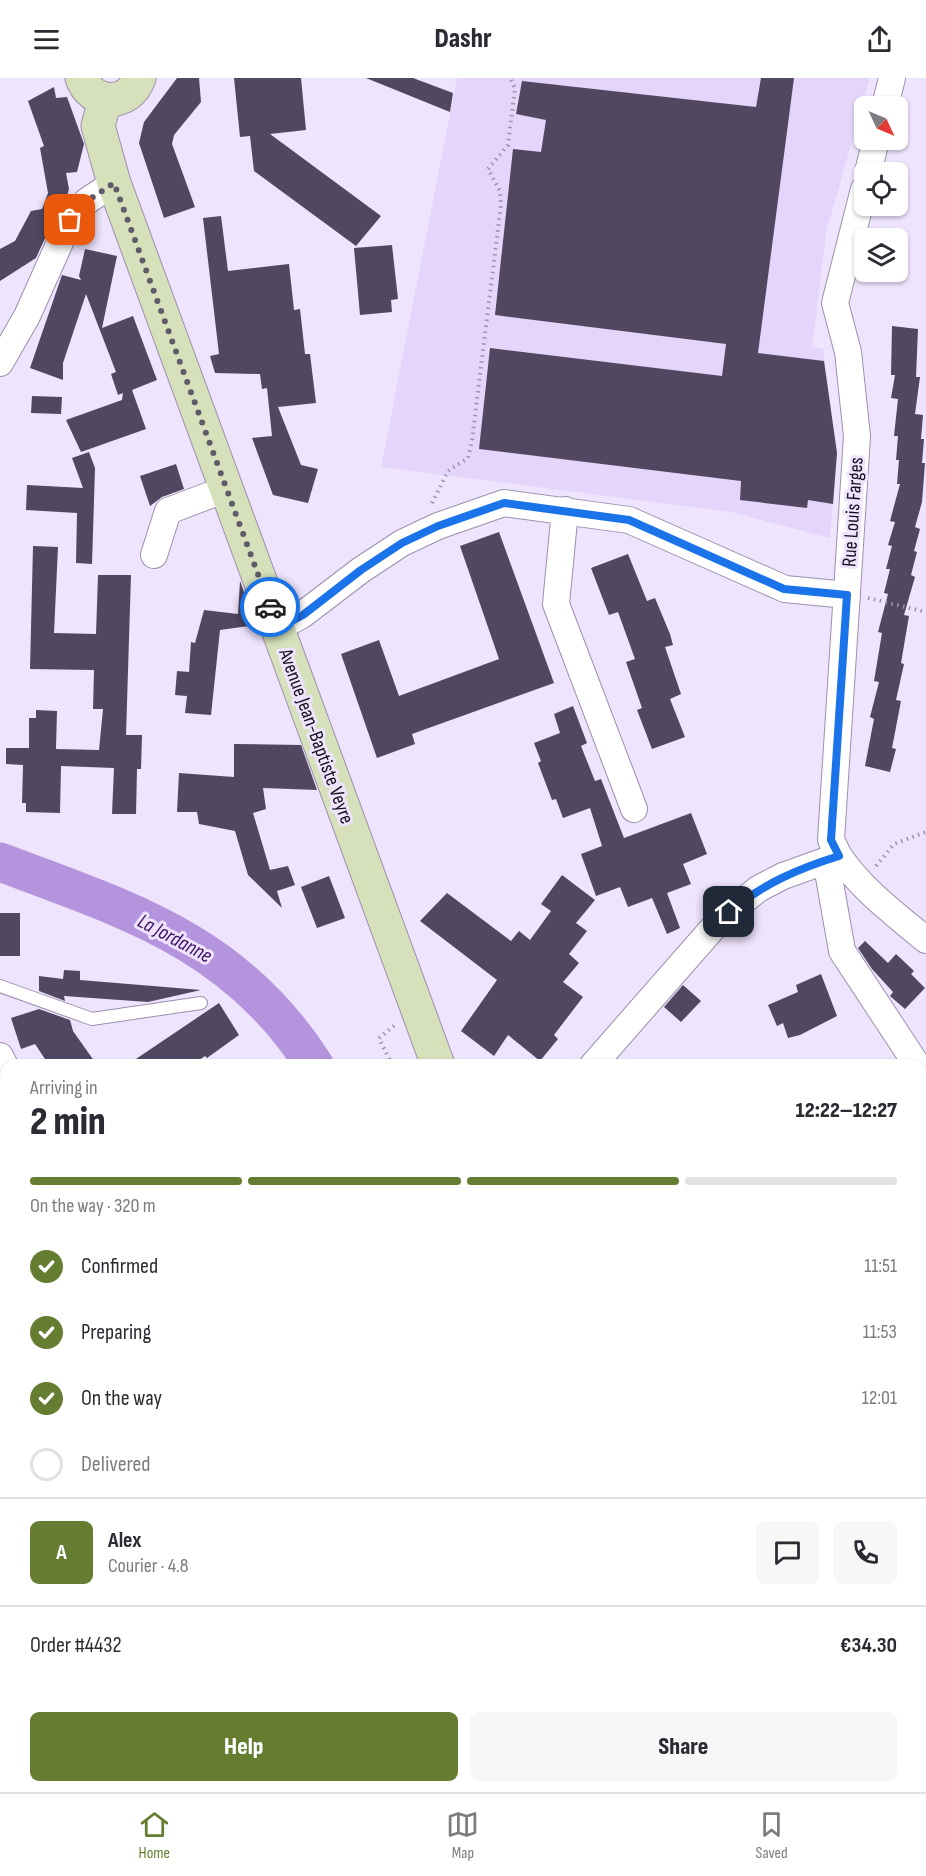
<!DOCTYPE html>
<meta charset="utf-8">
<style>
body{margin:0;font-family:"Sofia Sans Condensed",sans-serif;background:#f7f7f7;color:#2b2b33;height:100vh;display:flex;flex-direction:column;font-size:22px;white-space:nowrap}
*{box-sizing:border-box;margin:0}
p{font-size:20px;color:#7c7c81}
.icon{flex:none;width:33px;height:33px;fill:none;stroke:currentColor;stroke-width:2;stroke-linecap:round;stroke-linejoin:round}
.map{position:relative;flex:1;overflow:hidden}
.drawer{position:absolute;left:0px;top:981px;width:927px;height:734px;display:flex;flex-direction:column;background:#fff;border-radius:18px 18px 0 0;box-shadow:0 2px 4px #0004}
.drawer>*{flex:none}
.needle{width:39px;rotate:134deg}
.controls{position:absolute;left:854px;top:18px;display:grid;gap:12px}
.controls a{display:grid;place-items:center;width:54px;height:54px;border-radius:9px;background:#fff;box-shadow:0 2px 4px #0004;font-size:30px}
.pin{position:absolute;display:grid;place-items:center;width:51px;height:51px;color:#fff;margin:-26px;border-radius:12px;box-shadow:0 3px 9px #0006}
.courier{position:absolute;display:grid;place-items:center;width:60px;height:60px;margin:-30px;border:4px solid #1a73e8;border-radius:50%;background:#fff;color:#222;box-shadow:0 2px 8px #0007}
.overview em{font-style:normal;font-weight:800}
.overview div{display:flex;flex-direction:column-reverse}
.overview{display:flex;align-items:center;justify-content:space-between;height:102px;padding:0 30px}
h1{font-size:39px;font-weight:800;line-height:45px}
.bar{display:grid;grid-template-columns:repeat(4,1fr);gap:9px 6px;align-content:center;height:72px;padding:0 30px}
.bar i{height:8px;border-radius:4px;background:#e1e1e2}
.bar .active{background:#647d30}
.bar p{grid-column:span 4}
.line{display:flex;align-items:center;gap:15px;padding:0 30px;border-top:2px solid #e1e1e2}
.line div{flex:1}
.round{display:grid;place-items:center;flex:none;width:63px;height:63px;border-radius:9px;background:#f7f7f7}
ol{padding:0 30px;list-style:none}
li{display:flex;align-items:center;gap:18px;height:66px}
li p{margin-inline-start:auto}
li .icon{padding:6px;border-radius:50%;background:#647d30;color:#fff;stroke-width:4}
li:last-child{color:#7c7c81}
li i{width:33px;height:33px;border:3px solid #e1e1e2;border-radius:50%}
.primary-button{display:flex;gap:12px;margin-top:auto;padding:12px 30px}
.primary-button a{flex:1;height:69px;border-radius:9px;background:#647d30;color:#fff;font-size:24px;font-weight:800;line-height:69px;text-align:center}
.primary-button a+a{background:#f7f7f7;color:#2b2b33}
header{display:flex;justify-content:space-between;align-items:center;height:78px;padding:0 30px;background:#fff;font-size:27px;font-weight:800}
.menu{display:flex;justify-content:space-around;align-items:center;height:84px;border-top:2px solid #e1e1e2;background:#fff;font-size:16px;color:#7c7c81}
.menu a{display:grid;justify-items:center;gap:3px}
.menu .active{color:#647d30}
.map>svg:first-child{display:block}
.built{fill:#e5d5fb}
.green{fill:#b7d08e}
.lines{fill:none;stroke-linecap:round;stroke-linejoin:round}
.canal{stroke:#b494dc;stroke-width:22}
.river{stroke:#b494dc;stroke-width:39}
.building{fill:#524761}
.lane-casing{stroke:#9c90ad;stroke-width:14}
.street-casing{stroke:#9c90ad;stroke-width:28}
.secondary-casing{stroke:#9c90ad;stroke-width:35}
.path{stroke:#9d94a8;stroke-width:4;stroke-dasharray:1.5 4.5;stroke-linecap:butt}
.lane{stroke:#fff;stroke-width:12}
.street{stroke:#fff;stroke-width:26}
.secondary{stroke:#d6e1bc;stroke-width:33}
.done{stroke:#615a69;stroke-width:6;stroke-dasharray:0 10.8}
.route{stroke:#1a73e8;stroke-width:8}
.labels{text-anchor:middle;stroke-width:6;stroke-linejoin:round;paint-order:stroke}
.street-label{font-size:20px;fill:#15101a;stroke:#eee4fd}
.water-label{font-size:21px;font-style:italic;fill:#3e0f64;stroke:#eee4fd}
</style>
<header><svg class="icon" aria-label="menu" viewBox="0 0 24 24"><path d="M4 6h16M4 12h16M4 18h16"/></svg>Dashr<svg class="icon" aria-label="share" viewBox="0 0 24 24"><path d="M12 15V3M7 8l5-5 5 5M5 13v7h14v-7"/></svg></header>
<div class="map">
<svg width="926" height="1714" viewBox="0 0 926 1714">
<rect width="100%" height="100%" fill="#eee4fd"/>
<!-- built -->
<path class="built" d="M457 0H870L826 155 812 269 823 271 837 375 830 460 731 434 381 389Z"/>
<!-- green -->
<path class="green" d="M736 1708 745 1714H189V1709Z"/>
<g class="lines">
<!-- canal -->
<path class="canal" d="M710 1708 717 1714"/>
<!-- river -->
<g class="river">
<path d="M0 784C128 832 236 864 314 987"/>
<path d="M164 1708V1714"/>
</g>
</g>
<!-- building -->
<g class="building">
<path d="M177 0H199L201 24 174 57 172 66 195 129 164 140 139 65 144 44Z"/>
<path d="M234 0H301L306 52 270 56 381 138 356 168 254 93 250 58 240 59Z"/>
<path d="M366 0H413L453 15 450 34Z"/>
<path d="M761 0H794L758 275 824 283 837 375 833 426 808 422 807 430 740 422 741 403 479 371 490 270 722 298 726 266 495 237 513 71 541 74 546 42 516 36 522 3 756 29Z"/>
<path d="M54 9 56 20 67 19 84 66 77 94 66 95 69 111 65 125 56 136 36 180 0 203V171L15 163 31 133 42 131 48 115 40 70 44 68 28 23Z"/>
<path d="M221 138 228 193 289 186 294 232 300 231 305 276H310L316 325 278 329 301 387 318 391 308 425 273 417 252 360 272 358 267 310 262 311 260 296 215 295 210 278 219 276 203 140Z"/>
<path d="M392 167 398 221 391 222 392 234 360 237 354 170Z"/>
<path d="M85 171 117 178 102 250 133 238 157 302 132 312 146 351 81 374 66 342 122 322 123 315 118 317 111 296 116 294 86 216 63 285V302L30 290 62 197 81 202 79 198Z"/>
<path d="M892 248 918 251 916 299H920L915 336 923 337 921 361H924L922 385H925L922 424 915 449 920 451 914 473 917 474 911 497 915 499 904 537 909 538 901 585 904 586 896 622 901 623 892 670 896 671 890 694 865 688 874 641 870 639 879 604 874 603 882 555 878 554 888 516 884 515 890 491H886L892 468 888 467 895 444 890 443 900 406H897L899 382H896L898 358H894L898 321 891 320 895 297H891Z"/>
<path d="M32 318 62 319 61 336 31 335Z"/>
<path d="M89 374 95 390 92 486 76 485 77 435 26 432 27 407 83 410 72 380Z"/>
<path d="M176 386 184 411 162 419 150 428 140 398Z"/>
<path d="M499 454 554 605 412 656 415 666 377 680 341 576 379 562 399 618 499 581 460 468Z"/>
<path d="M33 468 58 469 54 555 96 556 98 497H131L126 657H142L141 691H137L136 736H112L114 690 61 688 60 735 26 734V725H22L23 687 6 686V670H29V640H36V632L57 633 56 671 99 672 103 631H93L94 592 30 591Z"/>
<path d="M628 476 647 523 655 520 670 556 673 567 665 569 681 616 670 621 685 659 652 671 637 632 642 630 626 584 635 581 618 534 609 537 591 490Z"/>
<path d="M240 503 256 547 220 552 211 637 185 635 187 618 175 617 177 593 189 594 191 564 195 565 204 532 238 536Z"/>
<path d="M573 628 587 665 581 668 595 703 601 701 624 760 691 735 707 776 683 786 691 806 667 815 680 850 667 856 652 820 628 829 620 809 596 818 581 776 602 768 590 730 563 740 556 721 552 722 538 685 541 683 534 665 560 655 554 636Z"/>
<path d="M234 666 301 667 317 712 263 710 266 731 253 735 270 792 288 788 295 807 277 813 282 830 248 797 235 753 199 746 197 734H177L179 695 234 699Z"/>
<path d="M562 797 595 822 576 845 587 853 569 876 579 885 563 904 583 919 554 957 558 961 540 983 508 957 494 978 461 953 497 902 420 843 447 815 511 863 519 853 530 862 551 833 541 826Z"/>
<path d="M329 798 345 840 317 850 301 809Z"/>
<rect x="0" y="835" width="20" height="43"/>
<path d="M865 863 888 885 896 876 914 893 911 896 925 910 905 931 890 918 893 914 872 891 858 870Z"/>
<path d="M64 892 80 893V902L201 912 148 924 64 918 65 923 39 913V898L63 901Z"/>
<path d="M821 896 837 938 800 957 788 960 783 945 777 948 768 927 798 914 796 907Z"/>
<path d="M683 907 701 923 681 944 664 929Z"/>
<path d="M219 925 239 957 207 980 205 978 192 987H127Z"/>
<path d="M39 931 70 942 73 953 97 987H49L35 966 21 971 11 940Z"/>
</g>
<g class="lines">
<defs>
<g id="lane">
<path d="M0 908 92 941 201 925"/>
<path d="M653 1708H662"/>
<path d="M684 1708 685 1714"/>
<path d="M600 1714 605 1708"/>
</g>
<g id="street">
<path d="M885 28 892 0"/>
<path d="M868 94 876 62"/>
<path d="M864 111 835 225 848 274 857 358 831 762 839 778 829 799 842 873 917 987"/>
<path d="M0 285 27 238 70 142 87 123 114 105"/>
<path d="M565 432 556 526 634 731"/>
<path d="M154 477 168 433 226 411"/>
<path d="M278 550 302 537 361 492 402 465 438 448 504 425 629 442 785 511 847 517"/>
<path d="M0 978 6 990"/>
<path d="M593 987 720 842 758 811 783 798 839 778C862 812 895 836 926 862"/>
<path d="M921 996 926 1008"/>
<path d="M921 1584 926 1581"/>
<path d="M114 1708V1714"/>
<path d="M40 1714 46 1708"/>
</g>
<g id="secondary">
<path d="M82 0C92 28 129 29 139 0"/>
<path d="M105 22 98 48 114 105 438 987"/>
<path d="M816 1708 818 1714"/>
</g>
</defs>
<!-- lane casing -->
<use href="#lane" class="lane-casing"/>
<!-- street casing -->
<use href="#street" class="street-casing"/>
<!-- secondary casing -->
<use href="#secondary" class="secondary-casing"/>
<!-- path -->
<g class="path">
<path d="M432 425 448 393 468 380 472 362 501 126 500 113 488 91 508 67 515 10 510 0"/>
<path d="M868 520 926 534"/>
<path d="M876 788 894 766 926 754"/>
<path d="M392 987 379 960 395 947"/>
<path d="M211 1714 212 1708"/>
<path d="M577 1714 579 1708"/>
</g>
<!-- lane -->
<use href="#lane" class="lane"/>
<!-- street -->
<use href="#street" class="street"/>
<!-- secondary -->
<use href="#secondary" class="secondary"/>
</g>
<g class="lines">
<!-- done -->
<path class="done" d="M70 142 87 123 114 105 270 529"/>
<!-- route -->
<path class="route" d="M270 529 278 550 303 537 361 492 402 465 438 448 504 425 629 442 784 511 847 517 831 762 839 778C797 791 763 806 729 834"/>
</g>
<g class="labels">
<!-- street labels -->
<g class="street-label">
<text transform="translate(852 434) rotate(-86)" y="7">Rue Louis Farges</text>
<text transform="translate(317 658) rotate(70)" y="7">Avenue Jean-Baptiste Veyre</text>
</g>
<!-- water labels -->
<g class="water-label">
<text transform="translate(175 860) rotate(28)" y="7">La Jordanne</text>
</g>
</g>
</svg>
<div class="controls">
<a><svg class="needle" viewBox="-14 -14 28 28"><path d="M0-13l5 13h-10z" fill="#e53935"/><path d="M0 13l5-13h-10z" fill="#7c7c81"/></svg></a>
<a><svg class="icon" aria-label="locate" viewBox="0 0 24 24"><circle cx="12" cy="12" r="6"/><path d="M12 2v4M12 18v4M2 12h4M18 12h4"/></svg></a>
<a><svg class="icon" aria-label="layers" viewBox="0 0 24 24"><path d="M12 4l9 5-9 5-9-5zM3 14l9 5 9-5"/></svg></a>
</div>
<div class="pin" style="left:70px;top:142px;background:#ea580c"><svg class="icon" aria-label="bag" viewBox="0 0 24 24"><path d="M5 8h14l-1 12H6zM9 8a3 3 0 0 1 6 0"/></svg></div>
<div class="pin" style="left:729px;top:834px;background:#1f2937"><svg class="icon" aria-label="home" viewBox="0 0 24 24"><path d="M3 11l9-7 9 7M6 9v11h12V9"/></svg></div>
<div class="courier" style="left:270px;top:529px"><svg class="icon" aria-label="car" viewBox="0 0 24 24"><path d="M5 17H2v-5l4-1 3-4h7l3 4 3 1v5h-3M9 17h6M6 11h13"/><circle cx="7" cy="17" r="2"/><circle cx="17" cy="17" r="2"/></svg></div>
<section class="drawer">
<div class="overview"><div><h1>2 min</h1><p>Arriving in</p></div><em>12:22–12:27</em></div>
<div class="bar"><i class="active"></i><i class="active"></i><i class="active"></i><i></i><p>On the way · 320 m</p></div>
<ol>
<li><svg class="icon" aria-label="check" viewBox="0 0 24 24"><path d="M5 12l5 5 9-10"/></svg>Confirmed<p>11:51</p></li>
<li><svg class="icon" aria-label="check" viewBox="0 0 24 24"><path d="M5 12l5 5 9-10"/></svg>Preparing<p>11:53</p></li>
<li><svg class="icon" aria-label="check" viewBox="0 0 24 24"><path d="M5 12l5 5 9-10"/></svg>On the way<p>12:01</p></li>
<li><i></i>Delivered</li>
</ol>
<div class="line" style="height:108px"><b class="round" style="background:#647d30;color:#fff">A</b><div><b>Alex</b><p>Courier · 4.8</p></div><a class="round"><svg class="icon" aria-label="chat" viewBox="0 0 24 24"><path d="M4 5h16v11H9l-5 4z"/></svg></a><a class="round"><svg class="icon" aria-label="phone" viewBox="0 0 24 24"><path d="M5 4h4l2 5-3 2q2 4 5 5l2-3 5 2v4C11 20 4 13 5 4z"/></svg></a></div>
<div class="line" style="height:78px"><div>Order #4432</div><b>€34.30</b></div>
<div class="primary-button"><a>Help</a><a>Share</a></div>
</section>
</div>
<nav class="menu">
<a class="active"><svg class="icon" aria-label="home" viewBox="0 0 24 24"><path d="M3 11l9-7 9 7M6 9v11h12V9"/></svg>Home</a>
<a><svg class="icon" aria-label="map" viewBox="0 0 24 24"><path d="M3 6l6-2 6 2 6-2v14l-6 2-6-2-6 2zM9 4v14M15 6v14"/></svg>Map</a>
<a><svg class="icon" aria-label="saved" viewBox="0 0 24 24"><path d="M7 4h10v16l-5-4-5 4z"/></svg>Saved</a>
</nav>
